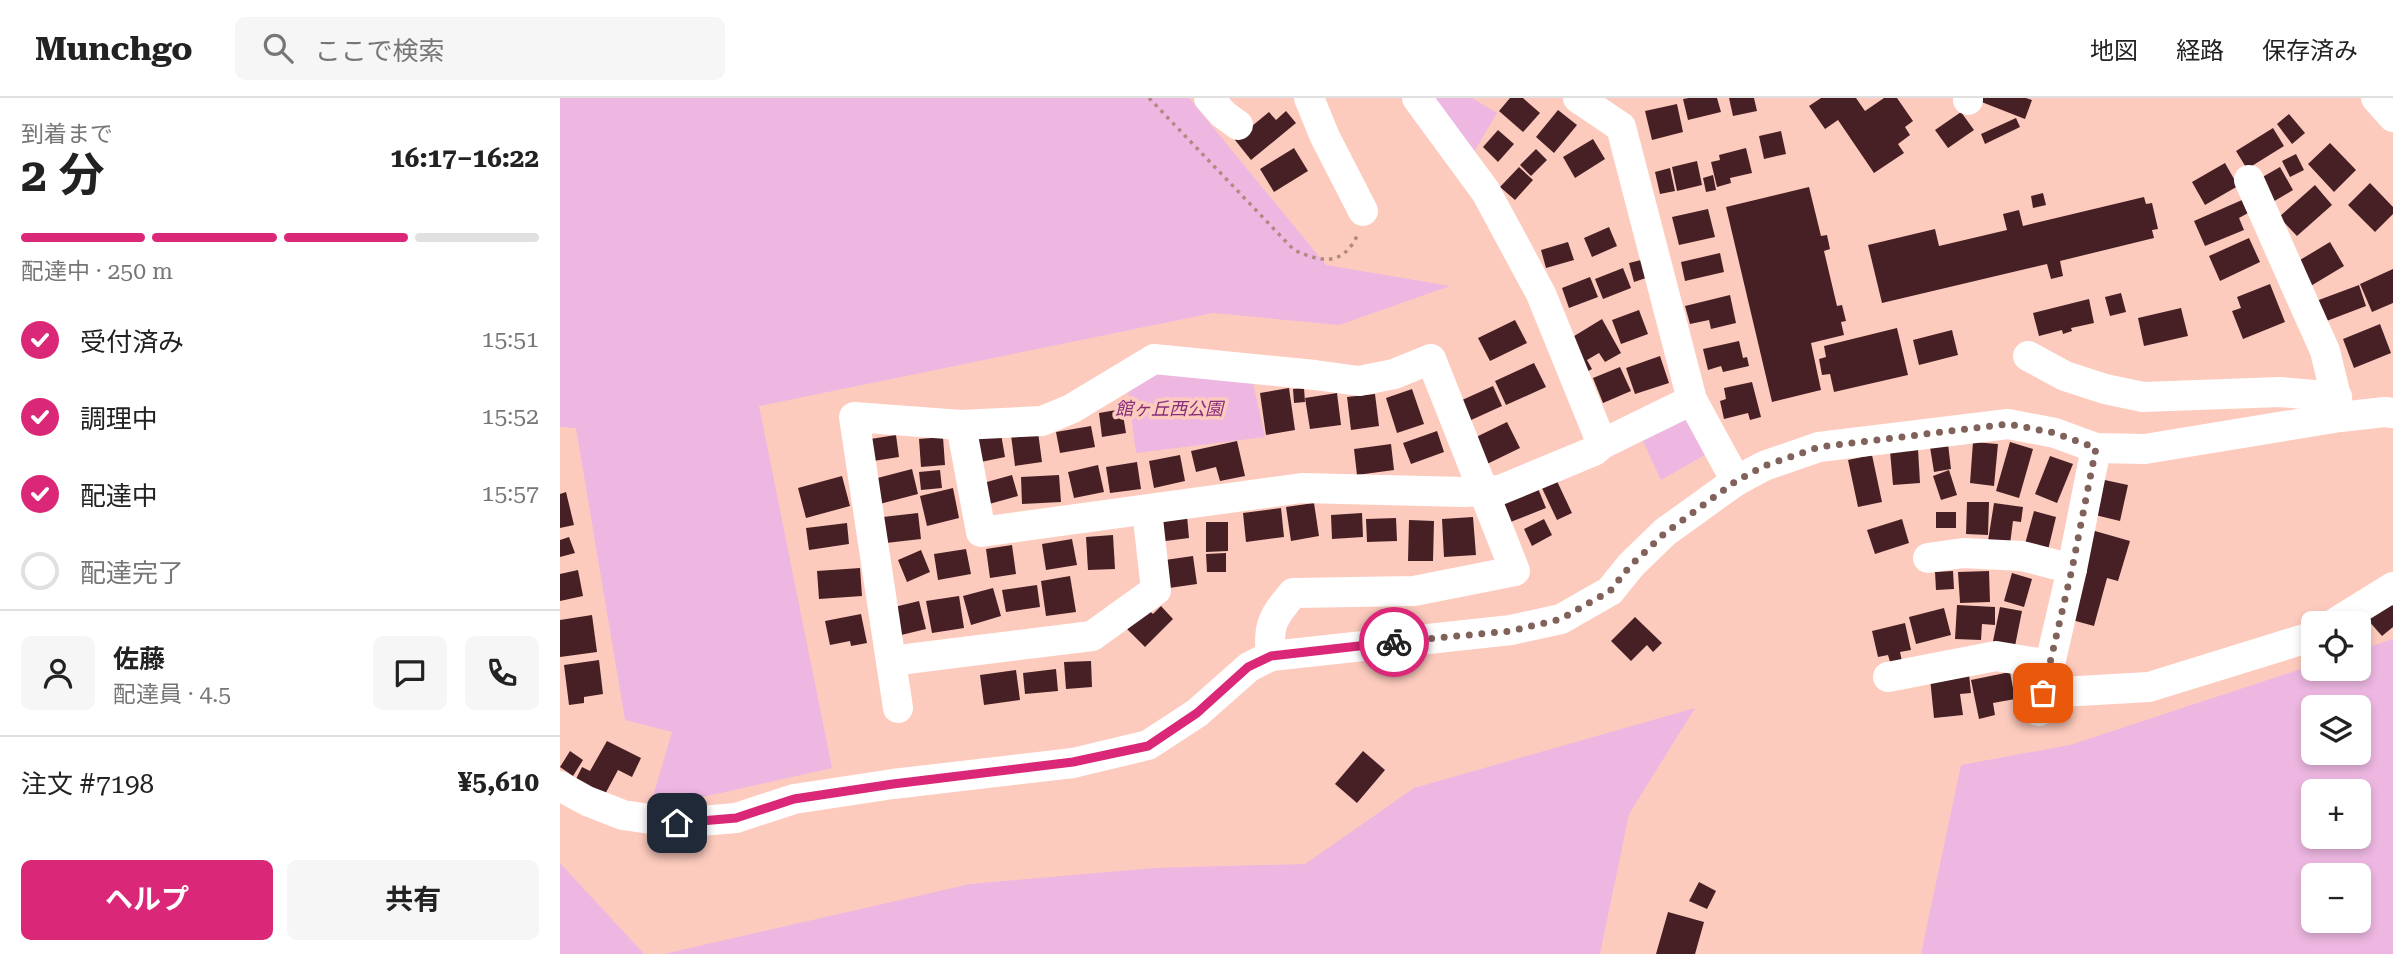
<!DOCTYPE html>
<html lang="ja">
<meta charset="utf-8">
<style>
body{margin:0;font-family:"Roboto Serif","Noto Sans JP",serif;background:#f6f6f6;color:#222;height:100vh;display:flex;flex-direction:column;font-size:26px;white-space:nowrap}
*{box-sizing:border-box;margin:0}
p{font-size:23px;color:#767676}
.icon{flex:none;width:38px;height:38px;fill:none;stroke:currentColor;stroke-width:2;stroke-linecap:round;stroke-linejoin:round}
.map{position:relative;flex:1;overflow:hidden}
.sheet{display:flex;flex-direction:column;background:#fff;width:560px}
.sheet>*{flex:none}
.controls{position:absolute;left:1741px;top:513px;display:grid;gap:14px}
.controls a{display:grid;place-items:center;width:70px;height:70px;border-radius:10px;background:#fff;box-shadow:0 4px 10px #0003;font-size:35px}
.pin{position:absolute;display:grid;place-items:center;width:60px;height:60px;color:#fff;margin:-30px;border-radius:14px;box-shadow:0 4px 10px #0006}
.courier{position:absolute;display:grid;place-items:center;width:70px;height:70px;margin:-35px;border:5px solid #db2777;border-radius:50%;background:#fff;color:#222;box-shadow:0 2px 9px #0007}
.head em{font-style:normal;font-weight:700}
.head div{display:flex;flex-direction:column-reverse}
.head{display:flex;align-items:center;justify-content:space-between;height:119px;padding:0 21px}
h1{font-size:46px;font-weight:700;line-height:52px}
.bar{display:grid;grid-template-columns:repeat(4,1fr);gap:10px 7px;align-content:center;height:84px;padding:0 21px}
.bar i{height:9px;border-radius:5px;background:#e0e0e0}
.bar .active{background:#db2777}
.bar p{grid-column:span 4}
.line{display:flex;align-items:center;gap:18px;padding:0 21px;border-top:2px solid #e0e0e0}
.line div{flex:1}
.round{display:grid;place-items:center;flex:none;width:74px;height:74px;border-radius:10px;background:#f6f6f6}
ol{padding:0 21px;list-style:none}
li{display:flex;align-items:center;gap:21px;height:77px}
li p{margin-inline-start:auto}
li .icon{padding:7px;border-radius:50%;background:#db2777;color:#fff;stroke-width:4}
li:last-child{color:#767676}
li i{width:38px;height:38px;border:4px solid #e0e0e0;border-radius:50%}
.button{display:flex;gap:14px;margin-top:auto;padding:14px 21px}
.button a{flex:1;height:80px;border-radius:10px;background:#db2777;color:#fff;font-size:28px;font-weight:700;line-height:80px;text-align:center}
.button a+a{background:#f6f6f6;color:#222}
header{display:flex;align-items:center;gap:42px;box-sizing:border-box;height:98px;padding:0 35px;background:#fff;border-bottom:2px solid #e0e0e0}
header strong{font-size:33px}
nav{display:flex;gap:38px;margin-inline-start:auto;font-size:24px}
.search{width:490px;height:63px;background:#f6f6f6;display:flex;align-items:center;gap:18px;box-sizing:border-box;padding:0 24px;border-radius:10px;color:#767676;font-size:26px}
main{display:flex;flex:1;min-height:0}
.map>svg:first-child{display:block}
.green{fill:#edb7e2;fill-rule:evenodd}
.building{fill:#472025}
.lines{fill:none;stroke-linecap:round;stroke-linejoin:round}
.path{stroke:#b08a81;stroke-width:3.5;stroke-dasharray:3.5 5;stroke-linecap:butt}
.minor{stroke:#fff;stroke-width:30}
.done{stroke:#80625b;stroke-width:7;stroke-dasharray:0 12.6}
.route{stroke:#db2777;stroke-width:9}
.labels{text-anchor:middle;stroke-width:7;stroke-linejoin:round;paint-order:stroke}
.park-label{font-size:18px;font-style:italic;fill:#872e7a;stroke:#fdcbbe}
</style>
<header>
<strong>Munchgo</strong>
<div class="search"><svg class="icon" aria-label="search" viewBox="0 0 24 24"><circle cx="10" cy="10" r="6"/><path d="M15 15l6 6"/></svg>ここで検索</div>
<nav><a>地図</a><a>経路</a><a>保存済み</a></nav>
</header>
<main>
<section class="sheet">
<div class="head"><div><h1>2 分</h1><p>到着まで</p></div><em>16:17–16:22</em></div>
<div class="bar"><i class="active"></i><i class="active"></i><i class="active"></i><i></i><p>配達中 · 250 m</p></div>
<ol>
<li><svg class="icon" aria-label="check" viewBox="0 0 24 24"><path d="M5 12l5 5 9-10"/></svg>受付済み<p>15:51</p></li>
<li><svg class="icon" aria-label="check" viewBox="0 0 24 24"><path d="M5 12l5 5 9-10"/></svg>調理中<p>15:52</p></li>
<li><svg class="icon" aria-label="check" viewBox="0 0 24 24"><path d="M5 12l5 5 9-10"/></svg>配達中<p>15:57</p></li>
<li><i></i>配達完了</li>
</ol>
<div class="line" style="height:126px"><a class="round"><svg class="icon" aria-label="person" viewBox="0 0 24 24"><circle cx="12" cy="8" r="4"/><path d="M4 21q1-7 8-7t8 7"/></svg></a><div><b>佐藤</b><p>配達員 · 4.5</p></div><a class="round"><svg class="icon" aria-label="chat" viewBox="0 0 24 24"><path d="M4 5h16v11H9l-5 4z"/></svg></a><a class="round"><svg class="icon" aria-label="phone" viewBox="0 0 24 24"><path d="M5 4h4l2 5-3 2q2 4 5 5l2-3 5 2v4C11 20 4 13 5 4z"/></svg></a></div>
<div class="line" style="height:91px"><div>注文 #7198</div><b>¥5,610</b></div>
<div class="button"><a>ヘルプ</a><a>共有</a></div>
</section>
<div class="map">
<svg width="1833" height="856" viewBox="0 0 1833 856">
<rect width="100%" height="100%" fill="#fdcbbe"/>
<!-- green -->
<g class="green">
<path d="M0 0H629L766 167 890 188 779 227 653 215 199 308 272 670 89 711 112 634 65 622 16 330 0 329Z"/>
<path d="M868 0H912L937 15 911 59Z"/>
<path d="M598 270 692 280 705 339 576 355 568 292Z"/>
<path d="M1130 316 1150 354 1101 382 1081 339Z"/>
<path d="M1833 541V856H1361L1401 667 1510 647 1753 567 1754 570H1799V552ZM1754 609H1799V654H1754ZM1799 693V738H1754V693ZM1799 777V822H1754V777Z"/>
<path d="M1135 610 1069 716 1040 856H104L410 786 594 770 745 766 854 690Z"/>
<path d="M0 765 84 856H0Z"/>
</g>
<!-- building -->
<g class="building">
<path d="M950 0H963L980 15 963 34 939 13Z"/>
<path d="M1129 0H1157L1161 14 1128 22 1123 1Z"/>
<path d="M1169 0H1194L1197 13 1173 18Z"/>
<path d="M1261 0H1296L1305 13 1324 0H1337L1353 23 1345 29 1350 37 1338 46 1344 55 1314 75 1278 22 1265 31 1249 8Z"/>
<path d="M1420 0H1466L1472 2 1465 21 1419 3Z"/>
<path d="M1117 6 1123 34 1092 42 1085 13Z"/>
<path d="M998 12 1017 27 994 55 976 39Z"/>
<path d="M726 13 736 25 691 62 675 42 709 14 716 22Z"/>
<path d="M1401 14 1414 32 1388 50 1375 32Z"/>
<path d="M1729 16 1745 35 1732 46 1717 26Z"/>
<path d="M1456 20 1460 29 1425 46 1421 36Z"/>
<path d="M1713 30 1724 48 1687 71 1676 53Z"/>
<path d="M938 32 954 46 938 64 923 49Z"/>
<path d="M1221 33 1226 56 1204 61 1199 38Z"/>
<path d="M1033 41 1045 61 1015 80 1003 59Z"/>
<path d="M1770 45 1796 72 1774 94 1748 66Z"/>
<path d="M734 50 748 73 714 94 700 71Z"/>
<path d="M1186 50 1192 75 1170 80 1171 85 1157 89 1151 64 1160 62 1159 57Z"/>
<path d="M976 51 987 62 971 78 960 67Z"/>
<path d="M1736 56 1744 72 1730 79 1722 63Z"/>
<path d="M1137 63 1142 87 1117 93 1112 69Z"/>
<path d="M1665 65 1678 88 1645 107 1632 84Z"/>
<path d="M959 69 973 82 955 102 940 89Z"/>
<path d="M1720 69 1733 92 1706 108 1692 85Z"/>
<path d="M1110 70 1115 93 1100 96 1095 74Z"/>
<path d="M1153 77 1156 92 1146 94 1143 80Z"/>
<path d="M1810 85 1833 109V116L1815 134 1788 107Z"/>
<path d="M1755 87 1772 107 1737 138 1719 119Z"/>
<path d="M1249 89 1261 138 1267 137 1270 151 1264 153 1277 208 1282 207 1286 223 1281 224 1284 237 1251 245 1261 292 1212 304 1166 109Z"/>
<path d="M1483 95 1486 107 1473 110 1471 98Z"/>
<path d="M1584 99 1586 106 1592 105 1598 131 1592 132 1594 140 1500 163 1503 178 1491 181 1487 166 1322 205 1308 147 1375 131 1379 148 1447 132 1443 116 1459 112 1463 128Z"/>
<path d="M1682 102 1688 115 1679 120 1684 132 1645 148 1634 123Z"/>
<path d="M1148 111 1155 139 1119 147 1112 119Z"/>
<path d="M1049 129 1057 148 1032 159 1024 140Z"/>
<path d="M1689 140 1700 164 1660 183 1649 158Z"/>
<path d="M1008 144 1014 162 986 170 981 152Z"/>
<path d="M1770 144 1784 168 1749 189 1735 165Z"/>
<path d="M1160 155 1164 174 1125 183 1121 164Z"/>
<path d="M1081 162 1086 180 1074 184 1069 165Z"/>
<path d="M1063 170 1071 190 1043 201 1035 181Z"/>
<path d="M1833 171V205L1812 214 1800 186Z"/>
<path d="M1030 179 1038 199 1009 210 1002 190Z"/>
<path d="M1710 186 1725 224 1683 241 1672 213 1681 210 1677 199Z"/>
<path d="M1799 187 1806 208 1764 224 1756 203Z"/>
<path d="M1561 195 1566 214 1550 218 1545 199Z"/>
<path d="M1170 197 1176 225 1151 231 1149 222 1130 226 1125 208Z"/>
<path d="M1529 201 1534 225 1511 230 1512 233 1503 236 1502 232 1479 238 1473 215Z"/>
<path d="M1621 210 1628 238 1584 248 1578 220Z"/>
<path d="M1079 212 1088 236 1061 246 1052 222Z"/>
<path d="M1042 221 1061 255 1045 264 1039 255 1027 262 1032 271 1021 277 1016 268 1024 263 1011 240Z"/>
<path d="M955 222 967 245 930 263 918 240Z"/>
<path d="M1820 226 1831 255 1794 270 1783 241Z"/>
<path d="M1337 230 1348 277 1274 294 1270 276 1262 277 1259 261 1266 259 1264 248Z"/>
<path d="M1392 232 1398 257 1359 267 1353 242Z"/>
<path d="M1179 243 1183 260 1187 259 1189 268 1163 274 1161 268 1148 272 1143 251Z"/>
<path d="M1100 258 1109 285 1075 296 1066 270Z"/>
<path d="M974 265 986 289 946 307 935 283Z"/>
<path d="M1060 269 1071 293 1043 305 1033 280Z"/>
<path d="M1192 284 1201 319 1190 322 1188 315 1164 321 1160 303 1166 301 1164 290Z"/>
<path d="M933 288 942 308 898 328 889 308Z"/>
<path d="M729 290 735 332 706 337 700 295Z"/>
<path d="M744 290 745 304 734 305 733 291Z"/>
<path d="M852 291 864 326 837 335 826 300Z"/>
<path d="M777 295 781 327 750 331 745 300Z"/>
<path d="M815 296 819 328 791 332 787 299Z"/>
<path d="M562 311 566 335 542 339 539 315Z"/>
<path d="M947 324 960 350 923 368 910 342Z"/>
<path d="M531 328 535 349 500 355 496 334Z"/>
<path d="M877 333 884 354 851 366 843 345Z"/>
<path d="M478 334 482 364 455 368 451 337Z"/>
<path d="M441 336 445 359 416 365 412 342Z"/>
<path d="M336 337 339 359 307 364 304 342Z"/>
<path d="M383 339 385 367 361 369 359 341Z"/>
<path d="M677 343 685 378 660 383 656 369 636 374 631 353Z"/>
<path d="M1413 344 1438 346 1434 388 1410 385Z"/>
<path d="M1450 344 1473 351 1459 400 1436 393Z"/>
<path d="M831 346 834 372 797 377 794 351Z"/>
<path d="M1388 346 1391 371 1374 374 1370 349Z"/>
<path d="M1358 351 1360 385 1333 387 1330 353Z"/>
<path d="M620 357 625 383 594 390 589 363Z"/>
<path d="M1312 357 1322 404 1298 409 1288 362Z"/>
<path d="M1490 358 1513 366 1497 405 1475 396Z"/>
<path d="M577 364 581 391 550 395 546 369Z"/>
<path d="M538 367 544 394 514 400 508 374Z"/>
<path d="M352 371 358 396 312 408 306 383Z"/>
<path d="M380 372 382 390 361 392 359 374Z"/>
<path d="M1389 372 1397 397 1381 402 1373 378Z"/>
<path d="M452 377 458 398 422 408 416 387Z"/>
<path d="M499 377 501 404 462 406 461 379Z"/>
<path d="M282 378 290 408 246 420 238 390Z"/>
<path d="M996 381 1012 415 997 422 981 388Z"/>
<path d="M1540 381 1568 387 1560 423 1531 416Z"/>
<path d="M977 388 986 410 948 425 939 403Z"/>
<path d="M393 390 399 420 367 428 360 398Z"/>
<path d="M6 394 14 427 0 430V396Z"/>
<path d="M1407 404H1429L1428 437 1406 436Z"/>
<path d="M754 405 759 438 731 443 726 409Z"/>
<path d="M1434 405 1463 409 1461 424 1453 423 1450 446 1428 443Z"/>
<path d="M721 410 724 439 686 444 683 415Z"/>
<path d="M1474 413 1496 419 1488 452 1465 446Z"/>
<rect x="1376" y="414" width="20" height="16"/>
<path d="M358 415 361 441 317 446 314 420Z"/>
<path d="M802 415 803 439 772 441 771 417Z"/>
<path d="M627 418 629 440 598 444 596 422Z"/>
<path d="M913 419 916 457 884 459 882 421Z"/>
<path d="M836 420 837 443 807 444 806 421Z"/>
<path d="M984 421 992 437 972 448 964 431Z"/>
<path d="M1342 421 1349 445 1315 456 1307 432Z"/>
<path d="M849 422 874 423 873 463H848Z"/>
<path d="M646 424H668V453L646 454Z"/>
<path d="M287 425 289 446 249 452 246 430Z"/>
<path d="M1528 431 1570 443 1558 483 1547 480 1534 528 1512 522Z"/>
<path d="M553 437 555 471 528 472 526 439Z"/>
<path d="M9 439 15 455 0 459V442Z"/>
<path d="M512 441 517 467 486 472 482 446Z"/>
<path d="M452 447 456 476 430 480 426 451Z"/>
<path d="M406 451 411 476 378 482 374 456Z"/>
<path d="M361 452 370 474 347 484 338 462Z"/>
<path d="M666 455V474H647L646 456Z"/>
<path d="M633 458 637 486 609 490 605 462Z"/>
<path d="M300 470 302 498 259 501 257 473Z"/>
<path d="M18 472 23 498 0 503V476Z"/>
<path d="M1393 473 1394 491 1376 492 1375 474Z"/>
<path d="M1429 473 1430 504 1400 505 1398 474Z"/>
<path d="M1452 475 1472 481 1464 509 1444 503Z"/>
<path d="M510 478 516 514 486 518 481 483Z"/>
<path d="M477 487 480 509 446 514 442 492Z"/>
<path d="M433 490 441 518 411 527 403 498Z"/>
<path d="M399 498 404 530 372 535 366 503Z"/>
<path d="M1828 502 1833 508V529L1822 538 1807 521Z"/>
<path d="M359 503 366 531 333 539 326 511Z"/>
<path d="M1397 507 1435 509V527L1422 526 1421 542 1395 541Z"/>
<path d="M584 508 593 516 601 508 613 521 585 549 564 528Z"/>
<path d="M1440 509 1462 513 1453 558 1431 553Z"/>
<path d="M1384 510 1391 537 1356 546 1349 519Z"/>
<path d="M301 516 307 545 291 548 290 543 270 547 265 523Z"/>
<path d="M32 517 37 554 0 559V522Z"/>
<path d="M1075 519 1102 545 1093 554 1087 547 1071 563 1051 543Z"/>
<path d="M1345 525 1351 552 1340 554 1343 568 1332 571 1328 557 1318 559 1312 533Z"/>
<path d="M39 562 43 596 24 599V605L9 607 4 567Z"/>
<path d="M531 563 532 589 506 591 504 564Z"/>
<path d="M496 571 498 593 465 596 463 575Z"/>
<path d="M456 572 460 602 424 607 420 577Z"/>
<path d="M1450 574 1455 601 1433 605 1435 617 1419 621 1411 582Z"/>
<path d="M1409 576 1411 595 1400 596 1403 617 1374 620 1370 580Z"/>
<path d="M47 643 81 660 72 679 58 672 43 700 14 685 22 669 30 673Z"/>
<path d="M10 653 23 662 13 678 0 669Z"/>
<path d="M803 653 825 672 797 705 775 686Z"/>
<path d="M1139 784 1156 793 1147 811 1129 803Z"/>
<path d="M1108 814 1144 824 1135 856H1096Z"/>
</g>
<g class="lines">
<!-- path -->
<path class="path" d="M589 0 734 152C763 165 783 168 798 136"/>
<!-- minor -->
<g class="minor">
<path d="M649 0 663 16 678 27"/>
<path d="M749 0 765 39 803 113"/>
<path d="M857 0 926 94 981 196 1042 346"/>
<path d="M1018 0 1061 29 1132 302 1176 383"/>
<path d="M1816 0 1833 19"/>
<path d="M1408 2V0"/>
<path d="M1689 82 1765 253 1780 315"/>
<path d="M1468 258 1505 278 1545 291 1583 299 1720 294 1777 299"/>
<path d="M401 327 421 434 742 390 904 394 940 392 1034 353 1042 346 1132 302"/>
<path d="M1368 460 1403 455 1462 458 1512 471"/>
<path d="M1775 525 1833 489"/>
<path d="M331 563 532 538 596 492 587 412"/>
<path d="M1328 579 1436 558 1490 567"/>
<path d="M1483 595 1589 589 1754 538"/>
<path d="M338 610 294 319 401 327 482 323 511 311 594 261 755 277 799 283 834 276 871 261 955 473 854 493 733 495C714 518 707 526 711 558"/>
<path d="M1479 613 1512 471 1536 350"/>
<path d="M0 688 27 703 63 717 117 725 176 720 234 701 333 686 513 665 588 647 637 615 689 569 711 558 951 532 1001 521 1050 493 1071 467 1105 434 1176 383 1204 368 1259 349 1448 326 1495 335 1536 350 1585 351 1780 319 1825 314 1833 315"/>
</g>
</g>
<g class="lines">
<!-- done -->
<path class="done" d="M834 544 951 533 1001 521 1050 493 1071 467 1105 435 1176 383 1204 368 1259 349 1448 326 1495 335 1536 350 1512 471 1483 595"/>
<!-- route -->
<path class="route" d="M117 725 176 720 234 701 333 686 513 664 588 648 637 615 688 569 711 558 834 544"/>
</g>
<g class="labels">
<!-- park labels -->
<g class="park-label">
<text x="609" y="317">館ヶ丘西公園</text>
</g>
</g>
</svg>
<div class="controls">
<a><svg class="icon" aria-label="locate" viewBox="0 0 24 24"><circle cx="12" cy="12" r="6"/><path d="M12 2v4M12 18v4M2 12h4M18 12h4"/></svg></a>
<a><svg class="icon" aria-label="layers" viewBox="0 0 24 24"><path d="M12 4l9 5-9 5-9-5zM3 14l9 5 9-5"/></svg></a>
<a>+</a>
<a>−</a>
</div>
<div class="pin" style="left:1483px;top:595px;background:#ea580c"><svg class="icon" aria-label="bag" viewBox="0 0 24 24"><path d="M5 8h14l-1 12H6zM9 8a3 3 0 0 1 6 0"/></svg></div>
<div class="pin" style="left:117px;top:725px;background:#1f2937"><svg class="icon" aria-label="home" viewBox="0 0 24 24"><path d="M3 11l9-7 9 7M6 9v11h12V9"/></svg></div>
<div class="courier" style="left:834px;top:544px"><svg class="icon" aria-label="bike" viewBox="0 0 24 24"><circle cx="6" cy="16" r="4"/><circle cx="18" cy="16" r="4"/><path d="M6 16l4-8h5l3 8M10 8l3 8H6M13 5h3"/></svg></div>
</div>
</main>
